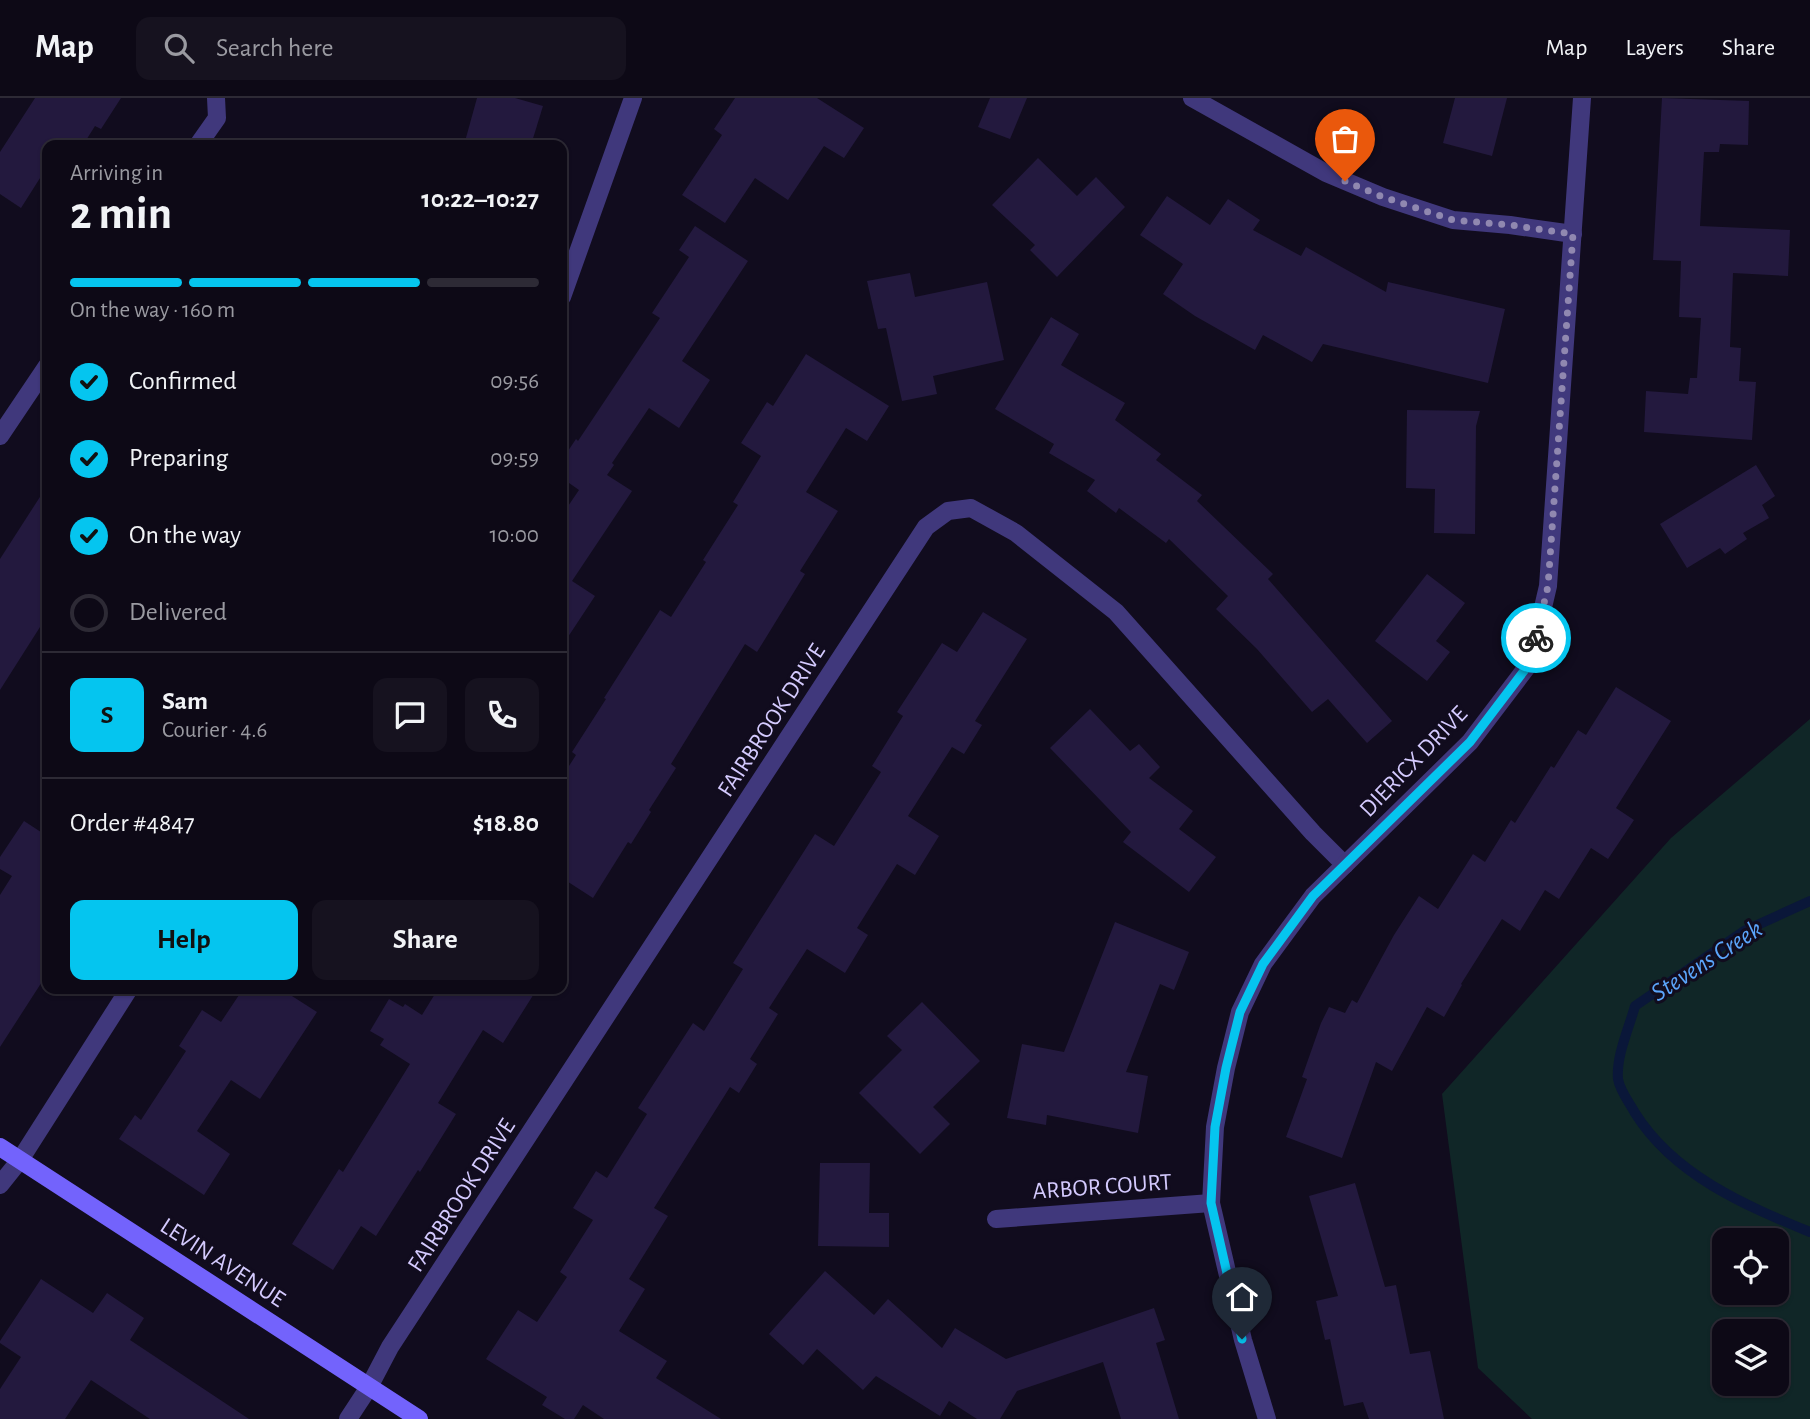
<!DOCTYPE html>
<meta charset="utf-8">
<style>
body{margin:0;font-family:"Alegreya Sans",sans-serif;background:#16121f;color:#f1f3f6;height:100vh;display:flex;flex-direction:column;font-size:26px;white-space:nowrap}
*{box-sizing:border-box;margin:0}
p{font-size:23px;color:#9a9aa1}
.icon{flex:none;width:38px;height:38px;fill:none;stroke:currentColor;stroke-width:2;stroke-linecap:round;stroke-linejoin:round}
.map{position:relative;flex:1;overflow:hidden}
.panel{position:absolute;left:42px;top:42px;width:525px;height:854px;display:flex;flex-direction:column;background:#0d0916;border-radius:14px;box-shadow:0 2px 5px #0004,0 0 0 2px #2d2a35}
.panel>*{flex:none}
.tools{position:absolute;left:1712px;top:1130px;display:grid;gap:14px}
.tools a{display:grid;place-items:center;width:77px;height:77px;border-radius:14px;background:#0d0916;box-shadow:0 2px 5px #0004,0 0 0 2px #2d2a35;font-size:35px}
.pin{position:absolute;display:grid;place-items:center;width:60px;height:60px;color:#fff;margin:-72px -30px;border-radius:50% 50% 50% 0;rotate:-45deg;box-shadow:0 0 7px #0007}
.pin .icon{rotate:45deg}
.courier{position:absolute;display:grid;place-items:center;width:70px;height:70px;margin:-35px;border:5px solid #05c5ef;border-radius:50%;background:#fff;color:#222;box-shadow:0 2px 9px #0007}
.overview em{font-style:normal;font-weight:600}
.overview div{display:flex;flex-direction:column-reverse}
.overview{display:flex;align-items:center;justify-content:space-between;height:119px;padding:0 28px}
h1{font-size:46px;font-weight:600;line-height:52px}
.bar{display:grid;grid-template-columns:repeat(4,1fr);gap:10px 7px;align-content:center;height:84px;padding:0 28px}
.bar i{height:9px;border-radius:5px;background:#2d2a35}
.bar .current{background:#05c5ef}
.bar p{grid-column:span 4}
.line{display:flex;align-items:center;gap:18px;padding:0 28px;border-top:2px solid #2d2a35}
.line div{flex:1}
.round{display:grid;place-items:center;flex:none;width:74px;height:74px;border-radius:14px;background:#16121f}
ol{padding:0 28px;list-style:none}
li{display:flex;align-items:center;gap:21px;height:77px}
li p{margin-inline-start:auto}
li .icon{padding:7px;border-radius:50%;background:#05c5ef;color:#111;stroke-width:4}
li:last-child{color:#9a9aa1}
li i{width:38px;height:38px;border:4px solid #2d2a35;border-radius:50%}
.button{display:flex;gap:14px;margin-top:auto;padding:14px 28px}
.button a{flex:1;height:80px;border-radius:14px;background:#05c5ef;color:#111;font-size:28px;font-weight:600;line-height:80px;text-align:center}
.button a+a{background:#16121f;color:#f1f3f6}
header{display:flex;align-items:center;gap:42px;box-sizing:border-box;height:98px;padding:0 35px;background:#0d0916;border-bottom:2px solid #2d2a35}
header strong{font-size:33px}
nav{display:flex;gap:38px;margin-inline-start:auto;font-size:24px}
.search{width:490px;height:63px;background:#16121f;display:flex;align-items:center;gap:18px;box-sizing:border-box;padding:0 24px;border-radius:14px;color:#9a9aa1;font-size:26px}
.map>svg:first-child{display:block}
.green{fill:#102627;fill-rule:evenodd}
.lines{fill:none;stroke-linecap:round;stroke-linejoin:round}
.stream{stroke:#0a1739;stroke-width:10}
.building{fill:#23193e}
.street{stroke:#40387c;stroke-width:18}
.secondary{stroke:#7363fc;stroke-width:18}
.done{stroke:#9088b0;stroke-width:7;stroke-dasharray:0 12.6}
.route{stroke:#05c5ef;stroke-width:9}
.labels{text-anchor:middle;stroke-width:6;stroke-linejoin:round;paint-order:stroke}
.street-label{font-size:24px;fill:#d4cafe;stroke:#110c1e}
.water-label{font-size:26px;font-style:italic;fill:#5ba5fb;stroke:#110c1e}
</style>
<header>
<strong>Map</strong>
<div class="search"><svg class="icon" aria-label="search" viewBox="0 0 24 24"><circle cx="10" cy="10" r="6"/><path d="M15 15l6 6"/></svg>Search here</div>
<nav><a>Map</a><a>Layers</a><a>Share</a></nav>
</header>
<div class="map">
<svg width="1810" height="1321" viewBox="0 0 1810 1321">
<rect width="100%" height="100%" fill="#110c1e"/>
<!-- green -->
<path class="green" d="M1810 621V1321H1532L1478 1270 1442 996 1671 740ZM1724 1143H1776V1195H1724ZM1724 1234H1776V1286H1724Z"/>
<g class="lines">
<!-- stream -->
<path class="stream" d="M1810 803 1744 833 1635 908C1629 930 1616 958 1618 981 1620 993 1629 1004 1635 1015 1674 1077 1744 1107 1810 1134"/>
</g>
<!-- building -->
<g class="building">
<path d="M35 0H121L101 31 95 28 83 47H47V69L21 110 0 96V54Z"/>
<path d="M477 0H515L543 8 531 47H464Z"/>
<path d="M735 0H817L864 30 844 60 824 48 788 102 755 80 725 125 682 97 722 37 714 31Z"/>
<path d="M990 0H1027L1010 41 978 29Z"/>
<path d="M1455 0H1507L1492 58 1443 45Z"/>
<path d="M1662 0 1749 3 1748 47 1720 46 1719 54H1704L1700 128 1790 132 1788 178 1733 175 1730 249 1741 250 1739 283 1756 284 1752 342 1644 334 1646 293 1688 296 1690 280H1697L1701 220 1679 219 1681 163 1653 162Z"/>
<path d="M1038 60 1077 98 1096 79 1125 109 1057 179 1030 152 1035 147 992 107Z"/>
<path d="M1167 98 1210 127 1228 101 1260 122 1253 132 1301 158 1306 149 1386 194 1388 184 1505 211 1488 285 1323 246 1312 264 1263 237 1255 252 1195 218 1163 196 1183 166 1140 137Z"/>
<path d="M695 128 748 163 682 263 710 282 679 330 649 310 612 365 614 367 607 377 632 393 572 483 595 498 562 548V417L579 392 562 380V362L576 341 578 343 660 220 652 215 689 159 679 152Z"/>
<path d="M910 175 915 199 987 184 1004 262 933 278 937 296 902 303 886 230 878 231 867 183Z"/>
<path d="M1051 219 1079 236 1061 267 1125 305 1115 322 1161 356 1156 362 1202 397 1197 403 1273 476 1268 481 1392 623 1367 645 1328 601 1312 614 1257 551 1216 511 1228 498 1169 441 1166 445 1119 410 1116 415 1087 393 1095 382 1049 355 1054 346 995 311Z"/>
<path d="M806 256 889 308 867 343 846 330 806 394 838 413 800 473 805 476 757 554 745 546 671 666 676 670 649 712 651 714 631 746 628 744 593 800 562 780V679L576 657 572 654 606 601 604 600 660 512 671 519 706 464 703 462 738 407 733 404 761 358 741 345 767 304 773 308Z"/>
<path d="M1407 312 1480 313 1476 328 1475 436 1434 435 1435 391 1406 390Z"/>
<path d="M1756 367 1775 398 1762 407 1769 420 1743 435 1747 441 1725 456 1720 450 1687 470 1660 426Z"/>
<path d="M47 388V518L0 592V461Z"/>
<path d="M1427 476 1465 505 1436 543 1450 554 1427 583 1375 543Z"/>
<path d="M983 514 1027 541 975 623 982 627 964 656 952 649 908 718 939 738 915 777 897 766 857 830 868 837 845 875 807 851 769 910 778 916 750 961 757 966 739 995 730 989 654 1110 668 1118 629 1181 645 1191 619 1233 667 1263 656 1280 721 1321H604L583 1307 574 1321H565L542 1307 547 1299 486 1261 518 1212 537 1224 567 1179 560 1174 593 1122 573 1110 596 1073 607 1080 647 1016 638 1010 693 925 704 933 743 871 733 865 815 736 834 748 881 674 872 668 903 618 897 614 942 545 957 554Z"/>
<path d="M1616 589 1671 623 1616 710 1634 722 1608 761 1591 750 1559 801 1545 792 1520 833 1502 821 1461 886 1462 887 1444 919 1427 909 1392 973 1376 964 1342 1060 1286 1039 1307 981 1302 979 1321 925 1329 909 1345 915 1352 902 1357 905 1394 837 1419 798 1438 811 1473 756 1485 764 1511 722 1515 725 1551 668 1554 670 1578 632 1586 637Z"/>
<path d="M1090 611 1130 653 1139 646 1160 669 1149 680 1193 713 1179 731 1216 759 1189 794 1123 744 1131 734 1050 650Z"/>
<path d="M24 723 47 738V876L0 949V797L12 778 0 771V759Z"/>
<path d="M1115 824 1189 854 1174 892 1160 886 1126 974 1148 978 1138 1035 1047 1017 1046 1027 1007 1020 1022 946 1064 954Z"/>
<path d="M243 891H281L317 914 260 1001 231 982 197 1033 230 1056 204 1097 119 1041 135 1017 141 1022 186 953 179 948 202 912 221 924Z"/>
<path d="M438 891H537L503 945 483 932 438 1005 456 1016 420 1074 418 1072 376 1138 361 1128 333 1172 292 1146 339 1071 343 1074 410 966 380 947 384 941 370 933 389 901 403 909 405 906 422 917Z"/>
<path d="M922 904 980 963 933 1009 950 1026 920 1056 859 995 902 952 887 938Z"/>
<path d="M820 1065H870L869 1115H889V1149L818 1148Z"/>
<path d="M1355 1085 1385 1189 1396 1187 1410 1256 1430 1253 1444 1321H1369L1363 1304 1344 1308 1330 1241 1325 1242 1316 1203 1338 1198 1309 1098Z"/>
<path d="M825 1173 874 1217 888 1201 942 1250 955 1230 1006 1261 1154 1210 1165 1242 1156 1245 1179 1321H1121L1103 1264 1017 1293 1000 1321H977L949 1303 940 1318 876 1278 863 1292 817 1251 803 1267 769 1236Z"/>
<path d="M41 1181 93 1215 107 1195 144 1220 130 1242 249 1321H150L91 1282 65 1321H0V1291L21 1259 0 1245V1243Z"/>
</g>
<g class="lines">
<!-- street -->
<g class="street">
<path d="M1192 0 1326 75 1383 99 1453 122 1510 127 1573 136"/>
<path d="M198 47 217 20 216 0"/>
<path d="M562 199 633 0"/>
<path d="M0 338 47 268"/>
<path d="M0 1087 20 1062 129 891"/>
<path d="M996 1121 1211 1105"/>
<path d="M348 1321 369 1289 390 1249 926 429 948 413 971 410 1016 435 1116 514 1313 735 1345 767"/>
<path d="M1267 1321 1243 1242 1211 1105 1215 1029 1226 970 1240 914 1263 866 1313 798 1470 644 1530 565 1548 488 1582 0"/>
</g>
<!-- secondary -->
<path class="secondary" d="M0 1049 419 1321"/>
</g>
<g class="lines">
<!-- done -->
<path class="done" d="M1345 83 1383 99 1453 122 1510 127 1573 136 1548 488 1536 540"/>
<!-- route -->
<path class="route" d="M1242 1241 1211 1105 1215 1029 1226 970 1240 914 1263 866 1313 798 1470 644 1530 565 1536 540"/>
</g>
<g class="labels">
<!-- street labels -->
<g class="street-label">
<text transform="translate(771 622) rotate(-57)" y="8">FAIRBROOK DRIVE</text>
<text transform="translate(1413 663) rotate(-46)" y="8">DIERICX DRIVE</text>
<text transform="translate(1102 1088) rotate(-4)" y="8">ARBOR COURT</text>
<text transform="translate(461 1097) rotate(-57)" y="8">FAIRBROOK DRIVE</text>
<text transform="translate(223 1164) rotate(33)" y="8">LEVIN AVENUE</text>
</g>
<!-- water labels -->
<g class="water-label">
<text transform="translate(1706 862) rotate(-33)" y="9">Stevens Creek</text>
</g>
</g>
</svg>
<div class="tools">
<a><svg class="icon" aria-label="locate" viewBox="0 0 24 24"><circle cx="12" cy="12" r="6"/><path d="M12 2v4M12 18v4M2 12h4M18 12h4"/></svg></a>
<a><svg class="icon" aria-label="layers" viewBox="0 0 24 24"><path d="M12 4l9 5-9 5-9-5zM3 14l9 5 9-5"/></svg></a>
</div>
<div class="pin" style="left:1345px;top:83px;background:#ea580c"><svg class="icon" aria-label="bag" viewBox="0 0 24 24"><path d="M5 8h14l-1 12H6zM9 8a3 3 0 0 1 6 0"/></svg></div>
<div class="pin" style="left:1242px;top:1241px;background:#1f2937"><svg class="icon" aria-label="home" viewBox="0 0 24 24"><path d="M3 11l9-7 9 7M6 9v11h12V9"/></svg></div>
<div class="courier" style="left:1536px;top:540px"><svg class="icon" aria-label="bike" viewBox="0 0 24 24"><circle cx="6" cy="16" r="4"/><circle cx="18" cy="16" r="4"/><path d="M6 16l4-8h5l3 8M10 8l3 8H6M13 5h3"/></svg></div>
<section class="panel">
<div class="overview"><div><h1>2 min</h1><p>Arriving in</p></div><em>10:22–10:27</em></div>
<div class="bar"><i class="current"></i><i class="current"></i><i class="current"></i><i></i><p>On the way · 160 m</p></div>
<ol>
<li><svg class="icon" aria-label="check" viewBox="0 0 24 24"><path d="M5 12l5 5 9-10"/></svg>Confirmed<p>09:56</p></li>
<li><svg class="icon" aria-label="check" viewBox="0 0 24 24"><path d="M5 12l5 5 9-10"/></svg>Preparing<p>09:59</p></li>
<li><svg class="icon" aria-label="check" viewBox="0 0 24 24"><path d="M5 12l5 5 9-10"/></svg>On the way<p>10:00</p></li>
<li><i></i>Delivered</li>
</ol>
<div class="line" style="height:126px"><b class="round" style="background:#05c5ef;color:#111">S</b><div><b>Sam</b><p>Courier · 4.6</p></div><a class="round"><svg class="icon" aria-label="chat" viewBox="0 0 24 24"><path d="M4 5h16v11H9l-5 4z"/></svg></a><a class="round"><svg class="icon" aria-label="phone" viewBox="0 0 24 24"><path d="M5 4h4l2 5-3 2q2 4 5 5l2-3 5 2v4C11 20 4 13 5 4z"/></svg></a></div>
<div class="line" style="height:91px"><div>Order #4847</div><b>$18.80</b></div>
<div class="button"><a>Help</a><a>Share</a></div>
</section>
</div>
